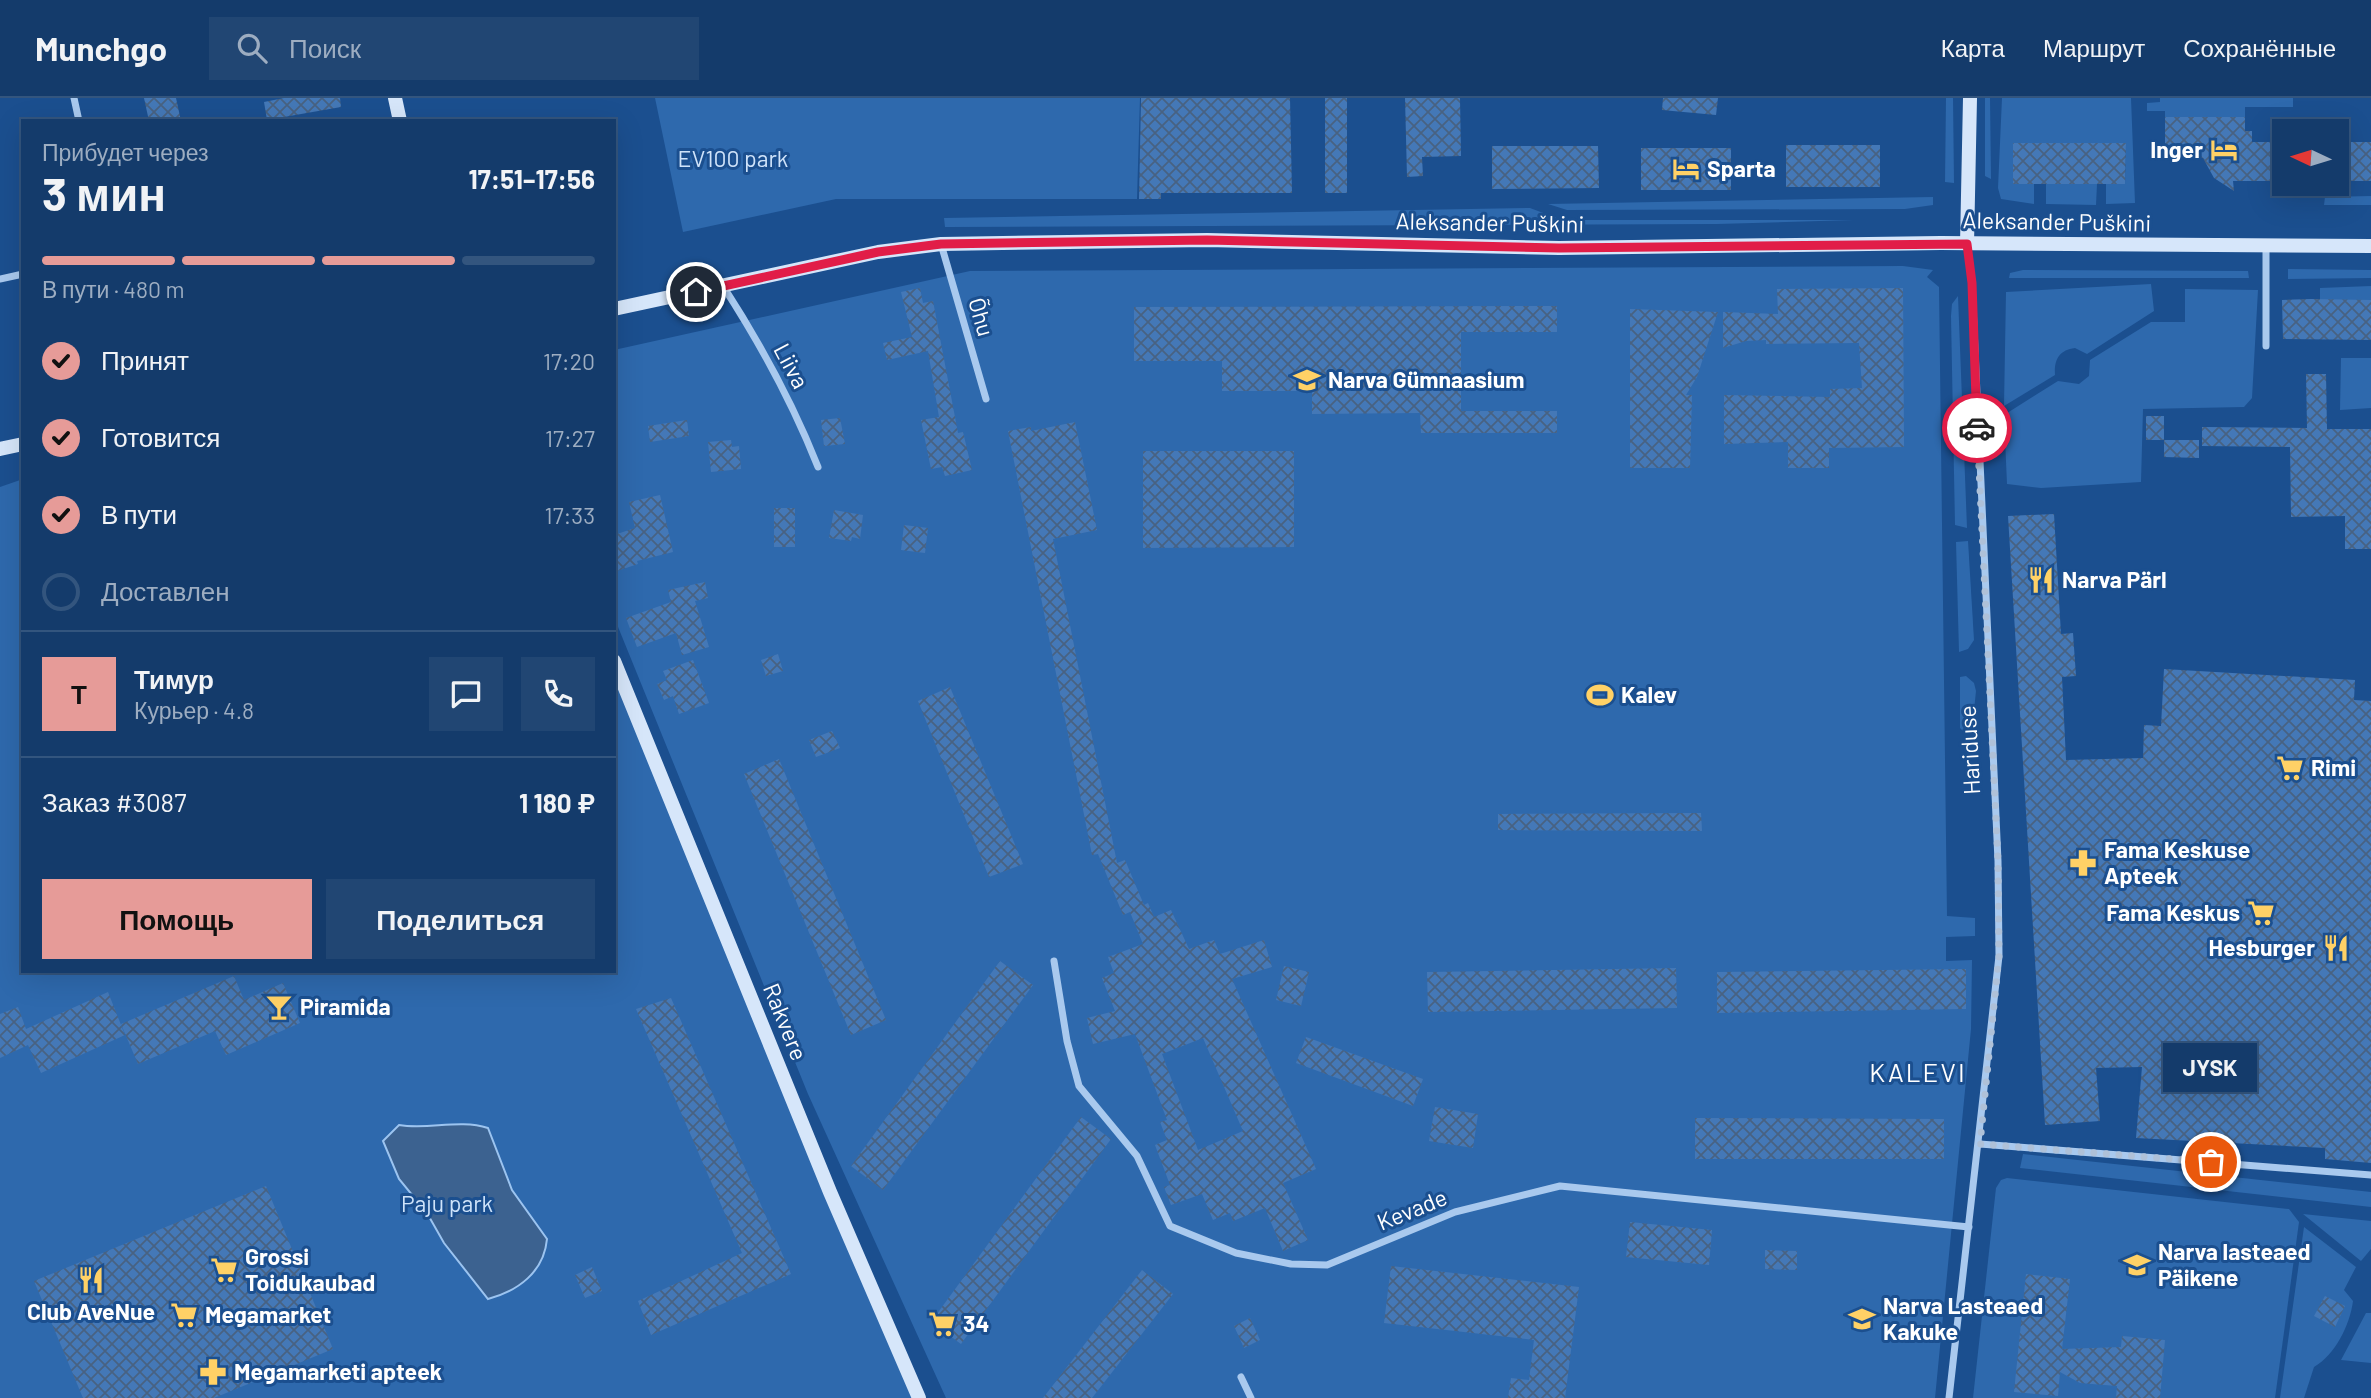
<!DOCTYPE html>
<html lang="ru">
<meta charset="utf-8">
<style>
body{margin:0;font-family:Barlow,sans-serif;background:#214673;color:#f1f3f6;height:100vh;display:flex;flex-direction:column;font-size:26px;white-space:nowrap}
*{box-sizing:border-box;margin:0}
p{font-size:23px;color:#9dadc1}
.icon{flex:none;width:38px;height:38px;fill:none;stroke:currentColor;stroke-width:2;stroke-linecap:round;stroke-linejoin:round}
.map{position:relative;flex:1;overflow:hidden}
.drawer{position:absolute;left:21px;top:21px;width:595px;height:854px;display:flex;flex-direction:column;background:#143b6b;border-radius:0px;box-shadow:0 7px 28px #0002,0 0 0 2px #33557e}
.drawer>*{flex:none}
.needle{width:46px;rotate:274deg}
.controls{position:absolute;left:2272px;top:21px;display:grid;gap:14px}
.controls a{display:grid;place-items:center;width:77px;height:77px;border-radius:0px;background:#143b6b;box-shadow:0 7px 28px #0002,0 0 0 2px #33557e;font-size:35px}
.pin{position:absolute;display:grid;place-items:center;width:60px;height:60px;color:#fff;margin:-30px;border:4px solid #fff;border-radius:50%;box-shadow:0 2px 7px #0007}
.courier{position:absolute;display:grid;place-items:center;width:70px;height:70px;margin:-35px;border:5px solid #e11d48;border-radius:50%;background:#fff;color:#222;box-shadow:0 2px 9px #0007}
.bubble{position:absolute;height:49px;border-radius:0px;background:#143b6b;box-shadow:0 7px 28px #0002,0 0 0 2px #33557e;font-size:23px;font-weight:700;line-height:49px;text-align:center}
.headline em{font-style:normal;font-weight:700}
.headline div{display:flex;flex-direction:column-reverse}
.headline{display:flex;align-items:center;justify-content:space-between;height:119px;padding:0 21px}
h1{font-size:46px;font-weight:700;line-height:52px}
.bar{display:grid;grid-template-columns:repeat(4,1fr);gap:10px 7px;align-content:center;height:84px;padding:0 21px}
.bar i{height:9px;border-radius:5px;background:#33557e}
.bar .selected{background:#e69b98}
.bar p{grid-column:span 4}
.line{display:flex;align-items:center;gap:18px;padding:0 21px;border-top:2px solid #33557e}
.line div{flex:1}
.round{display:grid;place-items:center;flex:none;width:74px;height:74px;border-radius:0px;background:#214673}
ol{padding:0 21px;list-style:none}
li{display:flex;align-items:center;gap:21px;height:77px}
li p{margin-inline-start:auto}
li .icon{padding:7px;border-radius:50%;background:#e69b98;color:#111;stroke-width:4}
li:last-child{color:#9dadc1}
li i{width:38px;height:38px;border:4px solid #33557e;border-radius:50%}
.button{display:flex;gap:14px;margin-top:auto;padding:14px 21px}
.button a{flex:1;height:80px;border-radius:0px;background:#e69b98;color:#111;font-size:28px;font-weight:700;line-height:80px;text-align:center}
.button a+a{background:#214673;color:#f1f3f6}
header{display:flex;align-items:center;gap:42px;box-sizing:border-box;height:98px;padding:0 35px;background:#143b6b;border-bottom:2px solid #33557e}
header strong{font-size:33px}
nav{display:flex;gap:38px;margin-inline-start:auto;font-size:24px}
.search{width:490px;height:63px;background:#214673;display:flex;align-items:center;gap:18px;box-sizing:border-box;padding:0 24px;border-radius:0px;color:#9dadc1;font-size:26px}
.map>svg:first-child{display:block}
.green{fill:#2e69ad}
.water{fill:#3c6290;stroke:#9cc4f0;stroke-width:2}
.building{fill:url(#building-cross-hatch);fill-rule:evenodd}
.lines{fill:none;stroke-linecap:round;stroke-linejoin:round}
.street{stroke:#a9c9ee;stroke-width:7}
.secondary{stroke:#d6e6fa;stroke-width:14}
.done{stroke:#afc1d8;stroke-width:7;stroke-dasharray:0 12.6}
.route{stroke:#e11d48;stroke-width:9}
.labels{text-anchor:middle;stroke-width:6;stroke-linejoin:round;paint-order:stroke}
.poi-label{font-size:23px;font-weight:bold;fill:#fff;stroke:#1b4f8f;text-anchor:start}
.park-label{font-size:23px;fill:#cfe3fa;stroke:#1b4f8f}
.street-label{font-size:23px;fill:#fff;stroke:#1b4f8f}
.quarter-label{font-size:26px;letter-spacing:2px;fill:#fff;stroke:#1b4f8f}
</style>
<header>
<strong>Munchgo</strong>
<div class="search"><svg class="icon" aria-label="search" viewBox="0 0 24 24"><circle cx="10" cy="10" r="6"/><path d="M15 15l6 6"/></svg>Поиск</div>
<nav><a>Карта</a><a>Маршрут</a><a>Сохранённые</a></nav>
</header>
<div class="map">
<svg width="2371" height="1300" viewBox="0 0 2371 1300">
<defs>
<pattern id="building-cross-hatch" width="8" height="8" patternUnits="userSpaceOnUse" patternTransform="scale(1.75)"><rect width="8" height="8" fill="#4478b7"/><path d="M0 0l8 8M0 8l8-8" fill="none" stroke="#486282"/></pattern>
</defs>
<rect width="100%" height="100%" fill="#1b4f8f"/>
<!-- green -->
<g class="green">
<path d="M655 0H1140L1137 101H836L683 134Z"/>
<path d="M1946 0H1953L1954 85 1945 84Z"/>
<path d="M1985 0H1990L1991 81 1985 78Z"/>
<path d="M2002 0H2131L2135 105 2106 106V86H2125L2126 46 2013 86H2034V106L2001 101 1998 90Z"/>
<path d="M2160 0H2293V9H2245V19H2165V13H2147V5L2160 4Z"/>
<path d="M2046 86H2097L2096 107 2046 106Z"/>
<path d="M2371 98V107H2324L2325 99Z"/>
<path d="M1933 99V107L1905 111 1567 112 1548 106Z"/>
<path d="M1530 110 1562 122H1854L1717 126 945 129 944 120Z"/>
<path d="M1903 168 1933 172 1927 179 1939 189 1947 818 1975 820V838L1946 839V863L1972 862 1971 931 1935 1300H946L808 996 614 519V252L970 173Z"/>
<path d="M2288 171 2371 172V180L2288 181Z"/>
<path d="M2023 172 2248 173 2249 180H2009L2010 175Z"/>
<path d="M2151 186 2154 213 2087 256 2075 250C2059 252 2054 262 2055 277L2004 308 2006 194Z"/>
<path d="M2371 188V202H2320V190Z"/>
<path d="M2185 191 2258 192 2252 300 2244 309 2143 311 2141 384 2041 390 2007 386 2004 317 2058 283 2079 286 2089 278 2090 262 2151 224H2185Z"/>
<path d="M1958 198 1967 430 1955 427 1951 218 1952 206Z"/>
<path d="M2341 260H2371V310L2340 312Z"/>
<path d="M23 381V873H614V563L919 1300H0V389Z"/>
<path d="M1968 443 1974 542 1968 551 1959 554 1956 444Z"/>
<path d="M1966 578 1974 585 1976 593 1971 641 1960 630V579Z"/>
<path d="M2023 1056 2371 1094V1109L2020 1070Z"/>
<path d="M2007 1080 2289 1111 2299 1124 2275 1300H1973L1996 1090 2001 1082Z"/>
<path d="M2303 1116 2371 1123V1151L2361 1163Z"/>
<path d="M2304 1129 2356 1169 2344 1192 2353 1203C2350 1227 2335 1257 2314 1269L2304 1300H2280Z"/>
<path d="M2366 1215H2371V1265L2341 1262Z"/>
</g>
<!-- water -->
<path class="water" d="M399 1027C428 1032 459 1021 488 1030L512 1092 547 1141C544 1174 518 1193 488 1201L444 1145 427 1115 399 1081 383 1043Z"/>
<!-- building -->
<g class="building">
<path d="M144 0H176L181 23H149Z"/>
<path d="M284 0H340L341 9 267 22 264 4Z"/>
<path d="M1141 0H1290L1292 95H1161V101H1139Z"/>
<rect x="1325" y="0" width="22" height="95"/>
<path d="M1405 0H1460L1461 58 1422 59 1423 78 1407 79Z"/>
<path d="M1663 0H1718L1716 17 1662 12Z"/>
<path d="M2165 19H2245V33H2252V44H2284V83H2233L2234 93 2214 80 2203 60H2165Z"/>
<rect x="2336" y="44" width="35" height="39"/>
<path d="M2013 45H2126L2125 86H2013Z"/>
<rect x="1786" y="47" width="94" height="42"/>
<path d="M1492 48H1598L1599 90 1492 91Z"/>
<rect x="1641" y="50" width="90" height="42"/>
<path d="M920 190 923 205 933 203 958 335 963 334 972 372 945 378 942 369 931 371 921 322 939 319 928 253 887 262 883 245 912 239 901 194Z"/>
<path d="M1903 190 1904 349 1829 350V370H1788V344L1724 346V297L1830 299V291L1862 290 1859 245 1766 246V242L1746 243 1723 250V214L1778 216 1777 191Z"/>
<path d="M2311 201 2371 202V242L2283 241 2282 202Z"/>
<path d="M1557 208V234H1461V313H1557V335H1421L1420 315 1312 316V293H1222V263H1134V209Z"/>
<path d="M1630 211 1718 214 1697 279 1686 297H1692L1690 370H1630Z"/>
<path d="M2306 276H2326L2327 331H2371V451H2345V418L2291 419 2290 349 2202 348V329L2307 330Z"/>
<rect x="2146" y="318" width="18" height="24"/>
<path d="M840 320 845 346 824 348 821 322Z"/>
<path d="M687 322 689 338 650 344 648 328Z"/>
<path d="M1075 324 1097 432 1053 441 1117 765 1125 762 1144 807 1148 805 1154 819 1171 812 1189 851 1214 842 1220 856 1264 842 1272 869 1232 881 1316 1071 1283 1085 1308 1142 1283 1153 1265 1110 1233 1123 1230 1115 1213 1122 1202 1096 1171 1107 1164 1089 1170 1087 1155 1047 1167 1042 1160 1024 1167 1022 1135 936 1093 946 1087 920 1115 913 1102 880 1114 875 1108 859 1143 846 1130 814 1123 817 1098 756 1092 757 1008 333 1031 329V333ZM1203 940 1243 1033 1198 1052 1162 956Z"/>
<path d="M731 342 732 349 739 348 741 371 711 374 708 344Z"/>
<path d="M2164 342H2199V360L2164 359Z"/>
<path d="M1143 353H1294V449L1143 450Z"/>
<path d="M660 397 673 454 637 463 638 466 614 474V437L635 430 629 404Z"/>
<rect x="774" y="410" width="21" height="39"/>
<path d="M834 412 863 417 860 441 852 439 851 443 829 440Z"/>
<path d="M2054 416 2061 536 2073 535 2076 578 2062 579 2066 662 2143 660 2144 627 2161 628 2164 571 2355 582 2354 602 2371 603V1065L2325 1061V1050L2136 1040 2142 969 2096 970 2100 1023 2045 1027 2008 418Z"/>
<path d="M904 427 928 430 925 455 901 452Z"/>
<path d="M705 484 708 500 695 503 709 549 682 557 676 535 637 549 626 520 671 504 668 492Z"/>
<path d="M778 556 783 573 766 578 761 562Z"/>
<path d="M693 562 709 605 679 616 673 598 664 602 657 586 667 582 663 573Z"/>
<path d="M950 589 1023 766 989 779 918 603Z"/>
<path d="M832 633 840 650 816 659 809 642Z"/>
<path d="M779 661 886 922 851 937 744 676Z"/>
<path d="M1701 715 1702 733 1498 732V716Z"/>
<path d="M1000 863 1033 887 883 1092 851 1068Z"/>
<path d="M1284 868 1309 874 1301 908 1276 902Z"/>
<path d="M1676 870 1677 910 1428 914 1427 874Z"/>
<path d="M1966 871V911L1717 915V874Z"/>
<path d="M234 878 244 902 283 885 300 925 226 957 215 933 138 966 121 926Z"/>
<path d="M108 894 125 937 41 975 28 947 0 960V916L18 909 26 931Z"/>
<path d="M671 900 791 1176 651 1237 638 1203 742 1155 636 911Z"/>
<path d="M1306 939 1423 981 1413 1008 1296 965Z"/>
<path d="M1435 1009 1478 1016 1473 1050 1429 1043Z"/>
<path d="M1081 1019 1111 1041 961 1246 931 1224Z"/>
<path d="M1695 1020 1944 1021V1061H1695Z"/>
<path d="M266 1088 333 1251 214 1300H83L34 1183Z"/>
<path d="M1630 1124 1712 1132 1709 1167 1626 1159Z"/>
<path d="M1765 1152 1797 1153V1172L1765 1171Z"/>
<path d="M1391 1168 1579 1189 1565 1300H1508L1511 1280 1529 1282 1534 1242 1384 1225Z"/>
<path d="M592 1169 602 1193 585 1200 575 1177Z"/>
<path d="M1142 1172 1173 1196 1092 1300H1043Z"/>
<path d="M2026 1176 2070 1181 2062 1251 2121 1249 2122 1238 2165 1242 2160 1300H2116L2117 1288 2080 1285 2060 1274 2058 1298 2014 1294Z"/>
<path d="M2325 1198 2345 1208 2335 1229 2314 1218Z"/>
<path d="M1250 1220 1260 1242 1244 1250 1234 1228Z"/>
</g>
<g class="lines">
<!-- street -->
<g class="street">
<path d="M74 0 79 23"/>
<path d="M941 146 986 301"/>
<path d="M2266 148V248"/>
<path d="M0 181 23 176"/>
<path d="M723 188C760 245 793 306 818 369"/>
<path d="M1054 863 1067 943 1079 988 1137 1058 1170 1128 1236 1155 1291 1166 1327 1167 1455 1114 1560 1088 1969 1129"/>
<path d="M1980 1046 2371 1077"/>
<path d="M1241 1279 1251 1300"/>
<path d="M1949 1300 1999 858 1998 763 1972 185 1967 146"/>
</g>
<!-- secondary -->
<g class="secondary">
<path d="M395 0 400 23"/>
<path d="M1967 146 1970 0"/>
<path d="M614 211 878 154 941 146 1207 142 1559 150 1941 145 2371 148"/>
<path d="M0 351 23 346"/>
<path d="M614 563 830 1094 919 1300"/>
</g>
</g>
<g class="lines">
<!-- done -->
<path class="done" d="M1977 330 1998 763 1999 858 1980 1046 2211 1064"/>
<!-- route -->
<path class="route" d="M696 194 878 154 941 146 1207 142 1559 150 1967 146 1972 185 1977 330"/>
</g>
<!-- icons -->
<defs>
<symbol id="hotel-bare" viewBox="-9 -9 18 18"><path d="M-6-4.5h1.5V1H6V5H4.5V3h-9V5H-6ZM-4 0a1.8 1.8 0 1 1 3.6 0ZM.5 0V-2.5h3Q6-2.5 6 0Z" fill="#ffd166" stroke="#1b4f8f" stroke-width="2.5" paint-order="stroke"/></symbol>
<symbol id="school-bare" viewBox="-9 -9 18 18"><path d="M0-5L7-2L0 1L-7-2ZM-4 1L0 2.5L4 1V4Q0 6-4 4Z" fill="#ffd166" stroke="#1b4f8f" stroke-width="2.5" paint-order="stroke"/></symbol>
<symbol id="restaurant-bare" viewBox="-9 -9 18 18"><path d="M-5-6h1v4h1v-4h1v4h1v-4h1v5L-1.5 .5V6h-2V.5L-5-1ZM5-6V6H3V1.5H1.5Q1.5-4 5-6Z" fill="#ffd166" stroke="#1b4f8f" stroke-width="2.5" paint-order="stroke"/></symbol>
<symbol id="stadium-bare" viewBox="-9 -9 18 18"><path d="M0-5a6.5 5 0 1 0 0 10a6.5 5 0 1 0 0-10ZM-3.5-1.8h7v3.6h-7Z" fill="#ffd166" stroke="#1b4f8f" stroke-width="2.5" paint-order="stroke"/></symbol>
<symbol id="supermarket-bare" viewBox="-9 -9 18 18"><path d="M-6-5.5h2.5l.6 2H6L4.5 2H-2.5L-4.4-4H-6ZM-1.5 3.2a1.3 1.3 0 1 0 .1 0ZM3 3.2a1.3 1.3 0 1 0 .1 0Z" fill="#ffd166" stroke="#1b4f8f" stroke-width="2.5" paint-order="stroke"/></symbol>
<symbol id="pharmacy-bare" viewBox="-9 -9 18 18"><path d="M-2-6h4v4h4v4h-4v4h-4v-4h-4v-4h4Z" fill="#ffd166" stroke="#1b4f8f" stroke-width="2.5" paint-order="stroke"/></symbol>
<symbol id="bar-bare" viewBox="-9 -9 18 18"><path d="M-6-5H6L.8 .8V4.5H3.5V6h-7V4.5H-.8V.8Z" fill="#ffd166" stroke="#1b4f8f" stroke-width="2.5" paint-order="stroke"/></symbol>
</defs>
<g fill-rule="evenodd">
<use href="#hotel-bare" x="2205" y="33" width="38" height="38"/>
<use href="#hotel-bare" x="1667" y="52" width="38" height="38"/>
<use href="#school-bare" x="1288" y="263" width="38" height="38"/>
<use href="#restaurant-bare" x="2022" y="463" width="38" height="38"/>
<use href="#stadium-bare" x="1581" y="578" width="38" height="38"/>
<use href="#supermarket-bare" x="2271" y="651" width="38" height="38"/>
<use href="#pharmacy-bare" x="2064" y="746" width="38" height="38"/>
<use href="#supermarket-bare" x="2242" y="796" width="38" height="38"/>
<use href="#restaurant-bare" x="2317" y="831" width="38" height="38"/>
<use href="#bar-bare" x="260" y="890" width="38" height="38"/>
<use href="#school-bare" x="2118" y="1148" width="38" height="38"/>
<use href="#supermarket-bare" x="205" y="1153" width="38" height="38"/>
<use href="#restaurant-bare" x="72" y="1163" width="38" height="38"/>
<use href="#supermarket-bare" x="165" y="1198" width="38" height="38"/>
<use href="#school-bare" x="1843" y="1202" width="38" height="38"/>
<use href="#supermarket-bare" x="923" y="1207" width="38" height="38"/>
<use href="#pharmacy-bare" x="194" y="1255" width="38" height="38"/>
</g>
<g class="labels">
<!-- poi labels -->
<g class="poi-label">
<text x="2203" y="60" text-anchor="end">Inger</text>
<text x="1707" y="79">Sparta</text>
<text x="1328" y="290">Narva Gümnaasium</text>
<text x="2062" y="490">Narva Pärl</text>
<text x="1621" y="605">Kalev</text>
<text x="2311" y="678">Rimi</text>
<text x="2104" y="760">Fama Keskuse<tspan x="2104" dy="26">Apteek</tspan></text>
<text x="2240" y="823" text-anchor="end">Fama Keskus</text>
<text x="2315" y="858" text-anchor="end">Hesburger</text>
<text x="300" y="917">Piramida</text>
<text x="2158" y="1162">Narva lasteaed<tspan x="2158" dy="26">Päikene</tspan></text>
<text x="245" y="1167">Grossi<tspan x="245" dy="26">Toidukaubad</tspan></text>
<text x="1883" y="1216">Narva Lasteaed<tspan x="1883" dy="26">Kakuke</tspan></text>
<text x="91" y="1222" text-anchor="middle">Club AveNue</text>
<text x="205" y="1225">Megamarket</text>
<text x="963" y="1234">34</text>
<text x="234" y="1282">Megamarketi apteek</text>
</g>
<!-- park labels -->
<g class="park-label">
<text x="733" y="69">EV100 park</text>
<text x="447" y="1114">Paju park</text>
</g>
<!-- street labels -->
<g class="street-label">
<text transform="translate(2057 124) rotate(1)" y="8">Aleksander Puškini</text>
<text transform="translate(1490 125) rotate(1)" y="8">Aleksander Puškini</text>
<text transform="translate(981 219) rotate(74)" y="8">Õhu</text>
<text transform="translate(791 268) rotate(62)" y="8">Liiva</text>
<text transform="translate(1970 652) rotate(-93)" y="8">Hariduse</text>
<text transform="translate(785 924) rotate(68)" y="8">Rakvere</text>
<text transform="translate(1412 1112) rotate(-22)" y="8">Kevade</text>
</g>
<!-- quarter labels -->
<g class="quarter-label">
<text x="1918" y="984">KALEVI</text>
</g>
</g>
</svg>
<div class="controls">
<a><svg class="needle" viewBox="-14 -14 28 28"><path d="M0-13l5 13h-10z" fill="#e53935"/><path d="M0 13l5-13h-10z" fill="#9dadc1"/></svg></a>
</div>
<div class="pin" style="left:2211px;top:1064px;background:#ea580c"><svg class="icon" aria-label="bag" viewBox="0 0 24 24"><path d="M5 8h14l-1 12H6zM9 8a3 3 0 0 1 6 0"/></svg></div>
<div class="pin" style="left:696px;top:194px;background:#1f2937"><svg class="icon" aria-label="home" viewBox="0 0 24 24"><path d="M3 11l9-7 9 7M6 9v11h12V9"/></svg></div>
<div class="courier" style="left:1977px;top:330px"><svg class="icon" aria-label="car" viewBox="0 0 24 24"><path d="M5 17H2v-5l4-1 3-4h7l3 4 3 1v5h-3M9 17h6M6 11h13"/><circle cx="7" cy="17" r="2"/><circle cx="17" cy="17" r="2"/></svg></div>
<div class="bubble" style="left:2163px;top:945px;width:94px">JYSK</div>
<section class="drawer">
<div class="headline"><div><h1>3 мин</h1><p>Прибудет через</p></div><em>17:51–17:56</em></div>
<div class="bar"><i class="selected"></i><i class="selected"></i><i class="selected"></i><i></i><p>В пути · 480 m</p></div>
<ol>
<li><svg class="icon" aria-label="check" viewBox="0 0 24 24"><path d="M5 12l5 5 9-10"/></svg>Принят<p>17:20</p></li>
<li><svg class="icon" aria-label="check" viewBox="0 0 24 24"><path d="M5 12l5 5 9-10"/></svg>Готовится<p>17:27</p></li>
<li><svg class="icon" aria-label="check" viewBox="0 0 24 24"><path d="M5 12l5 5 9-10"/></svg>В пути<p>17:33</p></li>
<li><i></i>Доставлен</li>
</ol>
<div class="line" style="height:126px"><b class="round" style="background:#e69b98;color:#111">Т</b><div><b>Тимур</b><p>Курьер · 4.8</p></div><a class="round"><svg class="icon" aria-label="chat" viewBox="0 0 24 24"><path d="M4 5h16v11H9l-5 4z"/></svg></a><a class="round"><svg class="icon" aria-label="phone" viewBox="0 0 24 24"><path d="M5 4h4l2 5-3 2q2 4 5 5l2-3 5 2v4C11 20 4 13 5 4z"/></svg></a></div>
<div class="line" style="height:91px"><div>Заказ #3087</div><b>1 180 ₽</b></div>
<div class="button"><a>Помощь</a><a>Поделиться</a></div>
</section>
</div>
